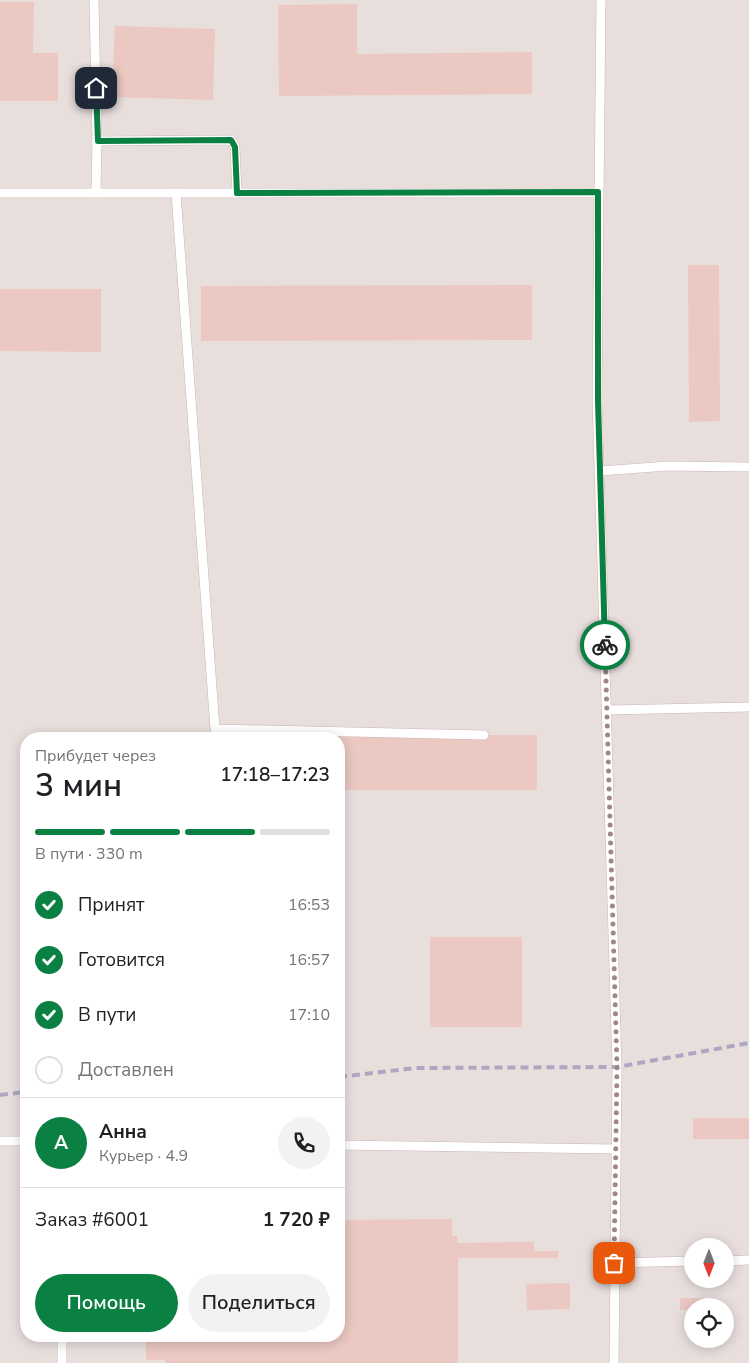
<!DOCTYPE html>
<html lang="ru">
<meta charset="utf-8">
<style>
body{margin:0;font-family:"Nunito Sans",sans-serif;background:#f2f2f2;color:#202124;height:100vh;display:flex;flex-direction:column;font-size:19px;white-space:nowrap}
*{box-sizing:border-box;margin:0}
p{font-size:16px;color:#757577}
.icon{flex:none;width:28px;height:28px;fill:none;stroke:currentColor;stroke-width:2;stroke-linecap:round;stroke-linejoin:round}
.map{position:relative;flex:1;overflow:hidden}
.sheet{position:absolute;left:20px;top:732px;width:325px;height:610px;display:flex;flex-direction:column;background:#fff;border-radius:20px;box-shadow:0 2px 12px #0003}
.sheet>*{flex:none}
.needle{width:32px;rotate:180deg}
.buttons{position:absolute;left:684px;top:1238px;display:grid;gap:10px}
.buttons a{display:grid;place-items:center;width:50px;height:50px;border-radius:50%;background:#fff;box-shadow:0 2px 12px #0003;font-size:25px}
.pin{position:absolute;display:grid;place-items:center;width:42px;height:42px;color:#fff;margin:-21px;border-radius:10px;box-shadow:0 2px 8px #0006}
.courier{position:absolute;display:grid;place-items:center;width:50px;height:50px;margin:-25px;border:4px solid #0b8043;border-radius:50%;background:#fff;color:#222;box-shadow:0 1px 6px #0007}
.head em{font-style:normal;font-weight:600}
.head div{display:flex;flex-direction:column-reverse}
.head{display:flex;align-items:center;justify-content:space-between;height:85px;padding:0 15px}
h1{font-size:32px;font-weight:600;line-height:38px}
.bar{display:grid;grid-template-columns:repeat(4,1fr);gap:8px 5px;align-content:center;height:60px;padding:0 15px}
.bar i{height:6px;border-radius:4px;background:#e0e0e0}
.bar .selected{background:#0b8043}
.bar p{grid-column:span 4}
.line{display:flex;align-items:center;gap:12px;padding:0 15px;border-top:1px solid #e0e0e0}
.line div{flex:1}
.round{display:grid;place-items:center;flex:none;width:52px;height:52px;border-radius:26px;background:#f2f2f2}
ol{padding:0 15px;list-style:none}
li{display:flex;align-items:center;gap:15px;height:55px}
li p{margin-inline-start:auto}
li .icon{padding:5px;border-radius:50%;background:#0b8043;color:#fff;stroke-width:4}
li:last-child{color:#757577}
li i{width:28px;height:28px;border:2px solid #e0e0e0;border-radius:50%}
.primary-button{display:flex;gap:10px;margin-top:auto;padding:10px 15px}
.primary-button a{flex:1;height:58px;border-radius:30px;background:#0b8043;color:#fff;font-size:20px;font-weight:600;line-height:58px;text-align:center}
.primary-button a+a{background:#f2f2f2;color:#202124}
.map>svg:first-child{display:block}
.industrial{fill:#e8dfdd;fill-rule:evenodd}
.building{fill:#ebc8c2}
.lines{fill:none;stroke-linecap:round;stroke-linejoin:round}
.lane-casing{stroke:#ccb6b1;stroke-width:10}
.lane{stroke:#fff;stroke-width:9}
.rail{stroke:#aea7c1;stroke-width:4;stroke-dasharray:8 5;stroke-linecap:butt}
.done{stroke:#9f8884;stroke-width:5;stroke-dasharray:0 9}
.route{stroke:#0b8043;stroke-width:6}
</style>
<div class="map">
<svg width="749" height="1363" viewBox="0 0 749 1363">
<rect width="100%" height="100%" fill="#f9ede7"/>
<!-- industrial -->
<path class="industrial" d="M0 0H749V1363H0ZM26 739H339V1336H26ZM692 1246H725V1279H692ZM692 1306H725V1339H692Z"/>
<!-- building -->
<g class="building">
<path d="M0 2H34L33 53H58V101H0Z"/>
<path d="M357 4V54L532 52V94L279 96 278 5Z"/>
<path d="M115 26 215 29 213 100 112 97Z"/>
<path d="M688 265H719L720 421 689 422Z"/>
<path d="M532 285V340L201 341V286Z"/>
<path d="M0 289H101V352L0 351Z"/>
<path d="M537 735V790H339V739H183V736Z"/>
<rect x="430" y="937" width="92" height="90"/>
<rect x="693" y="1118" width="56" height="21"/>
<path d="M452 1219V1236H457V1243L534 1242V1251H558V1258H458V1363H165V1360H146V1336H339V1220Z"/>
<path d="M570 1283V1309L527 1310 526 1284Z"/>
<path d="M680 1298H715V1306H692V1310H680Z"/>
</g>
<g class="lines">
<defs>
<g id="lane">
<path d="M94 0 97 145"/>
<path d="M601 0 597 400 617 1067 614 1363"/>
<path d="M0 193H598"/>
<path d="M96 193 97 141 231 140 235 147 237 193"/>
<path d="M176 193 215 729 484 735"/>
<path d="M600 471 668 466 749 467"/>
<path d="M607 710 749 707"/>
<path d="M0 1141H26"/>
<path d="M339 1145 616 1149"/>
<path d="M725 1261 749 1260"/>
<path d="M615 1263 692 1261"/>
<path d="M62 1336V1363"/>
</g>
</defs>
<!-- lane casing -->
<use href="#lane" class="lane-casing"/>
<!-- lane -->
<use href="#lane" class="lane"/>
<!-- rail -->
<g class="rail">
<path d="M339 1077 415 1068 617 1067 749 1043"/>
<path d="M0 1095 26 1092"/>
</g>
</g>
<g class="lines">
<!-- done -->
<path class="done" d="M605 645 617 1067 614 1263"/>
<!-- route -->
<path class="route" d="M96 88 98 141 231 140 235 147 237 193 598 192V400L605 645"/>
</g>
</svg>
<div class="buttons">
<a><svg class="needle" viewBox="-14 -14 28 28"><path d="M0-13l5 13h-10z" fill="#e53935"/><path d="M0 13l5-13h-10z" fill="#757577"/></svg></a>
<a><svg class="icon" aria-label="locate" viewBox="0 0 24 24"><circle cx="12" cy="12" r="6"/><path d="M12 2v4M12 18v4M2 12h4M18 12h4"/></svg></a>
</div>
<div class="pin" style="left:614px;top:1263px;background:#ea580c"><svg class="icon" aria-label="bag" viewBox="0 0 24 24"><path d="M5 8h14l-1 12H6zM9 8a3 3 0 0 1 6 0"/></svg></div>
<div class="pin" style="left:96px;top:88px;background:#1f2937"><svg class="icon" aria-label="home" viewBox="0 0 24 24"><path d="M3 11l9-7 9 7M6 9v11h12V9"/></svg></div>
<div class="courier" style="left:605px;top:645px"><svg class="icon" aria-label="bike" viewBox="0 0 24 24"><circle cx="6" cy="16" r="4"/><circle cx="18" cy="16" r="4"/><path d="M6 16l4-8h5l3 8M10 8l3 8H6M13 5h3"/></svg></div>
<section class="sheet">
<div class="head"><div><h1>3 мин</h1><p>Прибудет через</p></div><em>17:18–17:23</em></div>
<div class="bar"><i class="selected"></i><i class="selected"></i><i class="selected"></i><i></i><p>В пути · 330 m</p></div>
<ol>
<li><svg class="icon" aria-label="check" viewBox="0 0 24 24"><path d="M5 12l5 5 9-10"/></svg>Принят<p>16:53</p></li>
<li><svg class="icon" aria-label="check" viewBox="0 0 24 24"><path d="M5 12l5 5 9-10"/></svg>Готовится<p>16:57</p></li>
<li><svg class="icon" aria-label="check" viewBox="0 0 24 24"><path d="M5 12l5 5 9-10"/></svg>В пути<p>17:10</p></li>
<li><i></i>Доставлен</li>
</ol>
<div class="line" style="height:90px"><b class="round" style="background:#0b8043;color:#fff">А</b><div><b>Анна</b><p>Курьер · 4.9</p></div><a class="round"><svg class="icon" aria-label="phone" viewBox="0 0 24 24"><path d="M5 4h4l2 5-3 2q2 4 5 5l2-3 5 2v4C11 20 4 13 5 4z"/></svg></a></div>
<div class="line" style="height:65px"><div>Заказ #6001</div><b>1 720 ₽</b></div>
<div class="primary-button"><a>Помощь</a><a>Поделиться</a></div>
</section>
</div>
